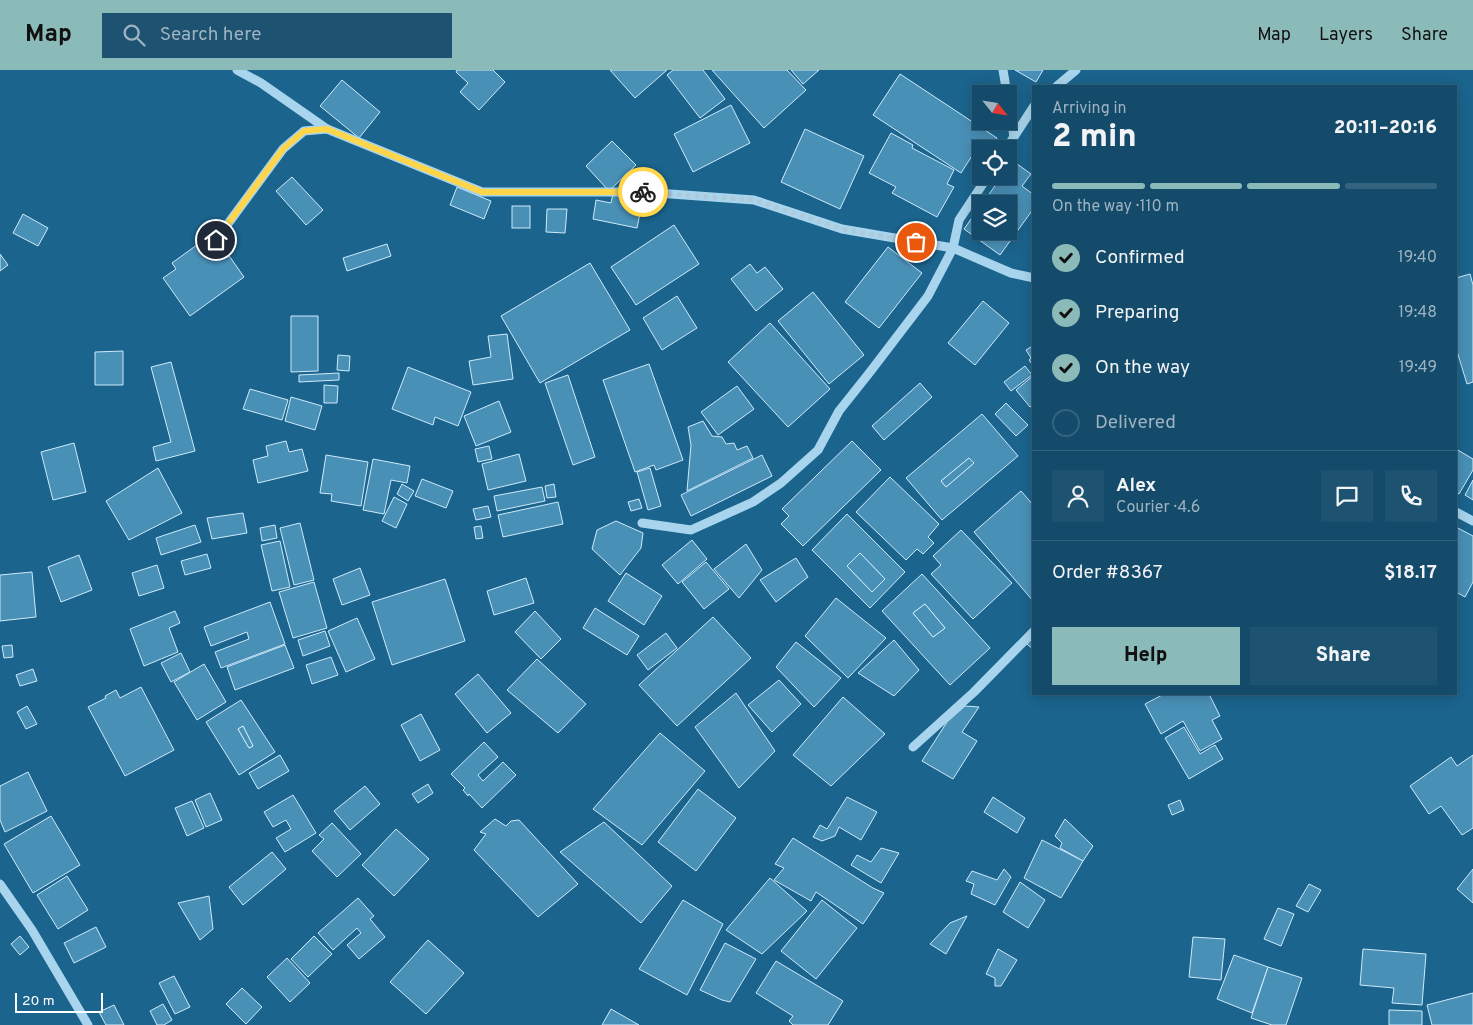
<!DOCTYPE html>
<meta charset="utf-8">
<style>
body{margin:0;font-family:Overpass,sans-serif;background:#1d5270;color:#f1f3f6;height:100vh;display:flex;flex-direction:column;font-size:19px;white-space:nowrap}
*{box-sizing:border-box;margin:0}
p{font-size:16px;color:#9db3c1}
.icon{flex:none;width:28px;height:28px;fill:none;stroke:currentColor;stroke-width:2;stroke-linecap:round;stroke-linejoin:round}
.map{position:relative;flex:1;overflow:hidden}
.side{position:absolute;left:1032px;top:15px;width:425px;height:610px;display:flex;flex-direction:column;background:#144b6a;border-radius:0px;box-shadow:0 2px 12px #0003,0 0 0 1px #33637e}
.side>*{flex:none}
.needle{width:32px;rotate:120deg}
.controls{position:absolute;left:972px;top:15px;display:grid;gap:10px}
.controls a{display:grid;place-items:center;width:45px;height:45px;border-radius:0px;background:#144b6a;box-shadow:0 2px 12px #0003,0 0 0 1px #33637e;font-size:25px}
.scale{position:absolute;left:15px;bottom:12px;width:88px;box-sizing:border-box;padding-left:5px;border:2px solid #fff;border-top:0;font-size:14px;line-height:18px;white-space:nowrap;color:#fff;-webkit-text-stroke:4px #1b648d;paint-order:stroke}
.pin{position:absolute;display:grid;place-items:center;width:42px;height:42px;color:#fff;margin:-21px;border:2px solid #fff;border-radius:50%;box-shadow:0 1px 5px #0007}
.courier{position:absolute;display:grid;place-items:center;width:50px;height:50px;margin:-25px;border:4px solid #ffd54a;border-radius:50%;background:#fff;color:#222;box-shadow:0 1px 6px #0007}
.overview em{font-style:normal;font-weight:800}
.overview div{display:flex;flex-direction:column-reverse}
.overview{display:flex;align-items:center;justify-content:space-between;height:85px;padding:0 20px}
h1{font-size:32px;font-weight:800;line-height:38px}
.bar{display:grid;grid-template-columns:repeat(4,1fr);gap:8px 5px;align-content:center;height:60px;padding:0 20px}
.bar i{height:6px;border-radius:4px;background:#33637e}
.bar .current{background:#8bbbb9}
.bar p{grid-column:span 4}
.line{display:flex;align-items:center;gap:12px;padding:0 20px;border-top:1px solid #33637e}
.line div{flex:1}
.round{display:grid;place-items:center;flex:none;width:52px;height:52px;border-radius:0px;background:#1d5270}
ol{padding:0 20px;list-style:none}
li{display:flex;align-items:center;gap:15px;height:55px}
li p{margin-inline-start:auto}
li .icon{padding:5px;border-radius:50%;background:#8bbbb9;color:#111;stroke-width:4}
li:last-child{color:#9db3c1}
li i{width:28px;height:28px;border:2px solid #33637e;border-radius:50%}
.primary-button{display:flex;gap:10px;margin-top:auto;padding:10px 20px}
.primary-button a{flex:1;height:58px;border-radius:0px;background:#8bbbb9;color:#111;font-size:20px;font-weight:800;line-height:58px;text-align:center}
.primary-button a+a{background:#1d5270;color:#f1f3f6}
header{display:flex;align-items:center;gap:30px;box-sizing:border-box;height:70px;padding:0 25px;background:#8bbbb9;color:#111}
header strong{font-size:24px}
nav{display:flex;gap:28px;margin-inline-start:auto;font-size:18px}
.search{width:350px;height:45px;background:#1d5270;display:flex;align-items:center;gap:12px;box-sizing:border-box;padding:0 18px;border-radius:0px;color:#9db3c1;font-size:19px}
.map>svg:first-child{display:block}
.building{fill:#4990b7;stroke:#ceeafa;fill-rule:evenodd}
.lines{fill:none;stroke-linecap:round;stroke-linejoin:round}
.minor{stroke:#a8d5ed;stroke-width:9}
.done{stroke:#afc9d7;stroke-width:5;stroke-dasharray:0 9}
.route{stroke:#ffd54a;stroke-width:6}
</style>
<header>
<strong>Map</strong>
<div class="search"><svg class="icon" aria-label="search" viewBox="0 0 24 24"><circle cx="10" cy="10" r="6"/><path d="M15 15l6 6"/></svg>Search here</div>
<nav><a>Map</a><a>Layers</a><a>Share</a></nav>
</header>
<div class="map">
<svg width="1473" height="955" viewBox="0 0 1473 955">
<rect width="100%" height="100%" fill="#1b648d"/>
<!-- building -->
<g class="building">
<path d="M457 0H493L505 12 479 40 460 22 468 13 456 2Z"/>
<path d="M610 0H667L635 28Z"/>
<path d="M673 0H703L725 29 700 48 667 5Z"/>
<path d="M712 0H787L806 20 764 58Z"/>
<path d="M791 0H819L803 14Z"/>
<path d="M1015 0H1043L1036 12Z"/>
<path d="M900 4 997 68 990 79H981V81L977 78 961 103 873 45Z"/>
<path d="M342 10 380 42 359 68 320 36Z"/>
<path d="M731 35 750 73 693 102 674 64Z"/>
<path d="M805 59 864 86 840 139 781 112Z"/>
<path d="M891 63 913 75 912 78 954 100 947 114 954 117 937 147 892 123 896 117 869 103Z"/>
<path d="M612 71 636 95 609 121 586 96Z"/>
<path d="M1013 91 1031 104 1022 116 1034 125V138L1000 185 964 159 981 135V161H1009V134H982L1002 106H1009V97Z"/>
<path d="M292 107 323 140 306 155 276 121Z"/>
<path d="M457 117 491 131 484 149 450 135Z"/>
<path d="M613 123 643 129 637 158 593 149 596 130 611 133Z"/>
<rect x="512" y="136" width="18" height="22"/>
<path d="M547 139H567L565 163 546 162Z"/>
<path d="M23 144 48 158 38 176 13 163Z"/>
<path d="M674 155 699 194 636 235 611 197Z"/>
<path d="M205 169 217 186 225 180 244 207 190 246 163 208 176 199 172 193Z"/>
<path d="M387 174 391 186 347 201 343 188Z"/>
<path d="M888 177 922 203 879 258 845 232Z"/>
<path d="M0 184 8 195 0 201Z"/>
<path d="M590 193 630 260 540 313 501 246Z"/>
<path d="M750 194 757 203 765 197 783 219 756 241 731 209Z"/>
<path d="M1470 204 1473 215V312L1467 314 1456 278V208Z"/>
<path d="M813 222 864 285 829 314 778 251Z"/>
<path d="M677 226 697 258 662 280 643 248Z"/>
<path d="M983 231 1009 253 975 295 948 273Z"/>
<path d="M291 246H318V301L291 302Z"/>
<path d="M770 253 830 319 788 357 728 292Z"/>
<path d="M507 264 513 309 473 315 469 291 491 287 488 266Z"/>
<path d="M1034 275V297L1029 290 1031 288 1026 280Z"/>
<path d="M123 281V315H95V282Z"/>
<path d="M338 285 350 286 349 301 337 300Z"/>
<path d="M171 292 195 381 156 391 153 377 171 372 151 297Z"/>
<path d="M649 294 683 390 656 400 654 395 635 402 603 310Z"/>
<path d="M1025 296 1032 305 1011 321 1004 312Z"/>
<path d="M408 297 471 322 458 356 435 347 433 355 392 339Z"/>
<path d="M339 303V310L299 312V305Z"/>
<path d="M568 305 595 387 573 395 545 313Z"/>
<path d="M1034 305V334L1030 337 1016 320Z"/>
<path d="M920 313 932 327 884 370 872 356Z"/>
<path d="M324 315 338 316 337 333H324Z"/>
<path d="M737 316 754 339 718 365 701 342Z"/>
<path d="M250 319 288 330 282 350 243 339Z"/>
<path d="M291 327 322 336 315 360 285 351Z"/>
<path d="M499 331 511 362 476 376 464 346Z"/>
<path d="M1006 333 1028 355 1016 366 995 344Z"/>
<path d="M982 344 1018 386 942 450 906 408ZM969 388 974 393 946 417 941 411Z"/>
<path d="M703 351 712 366 722 367 726 374 734 373 737 380 747 376 753 388 687 421 691 375 688 357Z"/>
<path d="M286 371 289 382 302 379 308 401 258 413 253 390 268 386 266 376Z"/>
<path d="M852 371 881 400 803 476 781 454 789 446 782 439Z"/>
<path d="M74 373 86 422 53 430 41 382Z"/>
<path d="M489 376 492 389 478 392 475 379Z"/>
<path d="M1456 379 1473 389V400L1459 424 1456 422Z"/>
<path d="M519 384 526 411 488 420 482 394Z"/>
<path d="M326 385 368 392 361 436 331 431 332 424 320 423Z"/>
<path d="M762 385 772 406 691 446 681 425Z"/>
<path d="M969 388 974 393 946 417 941 411Z"/>
<path d="M373 389 410 396 407 413 391 410 384 444 363 440Z"/>
<path d="M158 398 182 443 129 470 106 431Z"/>
<path d="M650 398 661 436 648 440 637 402Z"/>
<path d="M890 407 939 454 928 467 934 473 923 484 917 479 906 490 856 442Z"/>
<path d="M422 409 453 421 446 438 415 426Z"/>
<path d="M1473 410V430L1465 425Z"/>
<path d="M402 414 414 421 408 431 397 424Z"/>
<path d="M554 414 556 427 547 428 545 416Z"/>
<path d="M542 417 545 431 497 441 494 426Z"/>
<path d="M1021 421 1034 436V532L974 462Z"/>
<path d="M394 427 407 434 396 458 382 451Z"/>
<path d="M639 429 642 438 631 441 628 432Z"/>
<path d="M558 432 563 454 503 467 498 445Z"/>
<path d="M488 436 491 447 476 450 473 439Z"/>
<path d="M243 443 247 463 212 469 207 448Z"/>
<path d="M847 444 905 502 870 538 812 480ZM860 483 885 509 872 522 847 496Z"/>
<path d="M616 451 643 463 641 478 620 505 592 479 597 460Z"/>
<path d="M300 453 314 510 294 515 280 458Z"/>
<path d="M195 455 201 472 161 485 156 468Z"/>
<path d="M275 455 277 468 262 471 260 458Z"/>
<path d="M481 456 483 468 476 469 474 457Z"/>
<path d="M1456 457 1473 466V512L1465 527 1456 522Z"/>
<path d="M961 460 1012 513 973 549 931 504 941 495 933 486Z"/>
<path d="M692 470 707 489 678 514 662 495Z"/>
<path d="M280 471 290 517 272 521 261 475Z"/>
<path d="M746 474 762 500 739 528 714 499Z"/>
<path d="M860 483 885 509 872 522 847 496Z"/>
<path d="M207 484 211 498 185 505 181 491Z"/>
<path d="M79 485 92 520 61 532 48 497Z"/>
<path d="M796 488 808 507 776 532 760 510Z"/>
<path d="M706 492 729 519 704 539 682 512Z"/>
<path d="M157 495 164 518 139 526 132 503Z"/>
<path d="M360 498 370 525 342 535 333 509Z"/>
<path d="M32 502 36 547 0 551V505Z"/>
<path d="M626 503 662 526 644 555 608 531Z"/>
<path d="M922 504 990 578 950 615 882 541ZM925 534 945 558 933 567 913 543Z"/>
<path d="M526 508 534 533 494 545 487 521Z"/>
<path d="M445 509 465 571 392 595 372 532Z"/>
<path d="M314 512 327 558 293 568 279 522Z"/>
<path d="M836 528 886 568 848 608 805 566Z"/>
<path d="M270 532 285 574 221 598 215 582 249 569 247 562 211 576 204 557Z"/>
<path d="M925 534 945 558 933 567 913 543Z"/>
<path d="M595 538 639 566 627 585 583 558Z"/>
<path d="M175 541 180 553 169 558 178 582 144 596 130 559Z"/>
<path d="M535 541 561 569 541 589 515 562Z"/>
<path d="M713 547 751 588 677 656 639 615Z"/>
<path d="M357 548 375 589 346 602 328 561Z"/>
<path d="M325 561 330 576 303 586 298 570Z"/>
<path d="M666 563 677 578 648 600 637 585Z"/>
<path d="M1034 566V580L1027 574Z"/>
<path d="M894 570 919 600 894 626 858 603Z"/>
<path d="M796 572 841 608 814 637 776 597Z"/>
<path d="M12 575 13 587 4 588 2 576Z"/>
<path d="M285 575 294 598 235 620 227 597Z"/>
<path d="M181 583 190 602 171 612 161 593Z"/>
<path d="M331 587 338 605 312 614 306 595Z"/>
<path d="M537 589 586 634 558 663 507 620Z"/>
<path d="M204 594 226 632 197 650 174 612Z"/>
<path d="M33 599 37 611 20 616 16 605Z"/>
<path d="M478 604 511 643 487 663 455 624Z"/>
<path d="M779 610 801 634 772 662 748 635Z"/>
<path d="M141 617 174 680 125 706 88 637 106 628 105 626 116 620 120 628Z"/>
<path d="M736 623 775 681 739 718 695 657Z"/>
<path d="M1164 624H1209L1220 646 1212 650 1222 669 1200 681 1183 651 1161 664 1145 634Z"/>
<path d="M843 627 885 664 831 716 793 685Z"/>
<path d="M241 630 275 682 239 705 206 652ZM243 656 253 676 249 678 238 659Z"/>
<path d="M27 636 37 654 26 659 17 642Z"/>
<path d="M965 636 979 637 962 662 977 671 953 709 922 691 947 652Z"/>
<path d="M421 644 440 680 420 691 401 655Z"/>
<path d="M243 656 253 676 249 678 238 659Z"/>
<path d="M1184 657 1200 684 1215 675 1223 689 1189 709 1165 668Z"/>
<path d="M660 663 705 701 642 775 593 739Z"/>
<path d="M484 672 498 687 478 705 483 711 503 692 516 705 482 738 469 724 468 726 463 720 465 718 451 704Z"/>
<path d="M280 685 289 701 258 719 249 703Z"/>
<path d="M1473 685V758L1462 765 1441 736 1429 744 1410 716 1451 687 1457 696Z"/>
<path d="M28 702 47 741 5 762 0 750V716Z"/>
<path d="M428 714 433 723 418 733 412 724Z"/>
<path d="M365 716 380 734 350 760 334 741Z"/>
<path d="M698 719 736 748 696 801 658 772Z"/>
<path d="M210 723 222 750 206 757 195 730Z"/>
<path d="M293 725 316 763 285 782 276 768 291 759 286 750 273 757 264 742Z"/>
<path d="M847 727 877 742 861 770 839 757 835 766 822 771 813 767 820 755 827 759Z"/>
<path d="M993 727 1025 748 1017 763 984 742Z"/>
<path d="M1180 730 1184 740 1172 745 1168 735Z"/>
<path d="M192 731 204 758 187 766 175 738Z"/>
<path d="M51 746 80 795 33 823 4 774Z"/>
<path d="M495 749 506 756 511 751 519 750 578 814 538 847 474 780 486 764 480 762Z"/>
<path d="M1065 749 1093 776 1083 791 1060 778 1062 773 1055 766Z"/>
<path d="M604 752 672 816 641 853 560 782Z"/>
<path d="M332 753 361 784 337 807 312 781 324 769 319 765Z"/>
<path d="M396 759 429 789 394 826 362 795Z"/>
<path d="M793 768 873 818 884 823 863 854 816 822 811 831 774 810 784 798 775 794Z"/>
<path d="M1042 770 1083 791 1061 828 1024 808Z"/>
<path d="M881 778 899 783 881 813 851 795 857 785 871 792Z"/>
<path d="M272 782 286 799 243 835 229 817Z"/>
<path d="M1004 799 1011 807 995 835 971 824 974 814 966 811 972 801 997 810Z"/>
<path d="M1473 799V833L1457 819Z"/>
<path d="M67 806 88 840 58 859 37 825Z"/>
<path d="M770 808 807 841 762 884 726 860Z"/>
<path d="M1020 812 1045 830 1028 858 1003 842Z"/>
<path d="M1309 814 1321 820 1308 842 1296 836Z"/>
<path d="M209 826 213 859 200 870 178 833Z"/>
<path d="M358 828 374 846 370 849 385 867 359 889 347 875 361 863 357 858 333 880 318 863Z"/>
<path d="M683 830 723 854 687 925 639 899Z"/>
<path d="M822 830 857 858 816 909 781 881Z"/>
<path d="M1278 838 1294 844 1281 876 1264 869Z"/>
<path d="M967 846 946 884 930 874 950 853Z"/>
<path d="M96 857 106 877 74 893 64 873Z"/>
<path d="M20 866 29 877 20 885 11 874Z"/>
<path d="M314 866 332 884 308 907 291 889Z"/>
<path d="M1193 867 1225 869 1221 910 1189 907Z"/>
<path d="M428 870 464 903 426 944 390 912Z"/>
<path d="M725 873 756 889 730 932 722 930 700 920Z"/>
<path d="M998 879 1017 890 1001 916H995V908L986 904Z"/>
<path d="M1363 879 1426 884 1422 935 1392 933 1394 918 1360 915Z"/>
<path d="M1234 885 1268 897 1252 943 1217 929Z"/>
<path d="M287 888 310 913 290 932 267 907Z"/>
<path d="M776 891 843 931 828 955H793L789 951 793 946 756 923Z"/>
<path d="M1268 897 1302 908 1286 955H1272L1251 948Z"/>
<path d="M174 906 190 937 175 944 159 913Z"/>
<path d="M242 918 262 937 246 954 226 934Z"/>
<path d="M1473 923V955H1432L1427 935Z"/>
<path d="M163 934 172 950 164 955H157L150 941Z"/>
<path d="M114 935 124 955H106L99 942Z"/>
<path d="M611 939 639 955H602Z"/>
<path d="M1389 940 1422 941V955H1389Z"/>
</g>
<g class="lines">
<!-- minor -->
<g class="minor">
<path d="M237 0 261 13 327 59"/>
<path d="M1003 0 1007 24"/>
<path d="M1057 16 1076 0"/>
<path d="M1009 34 1014 67"/>
<path d="M1006 79 1034 36"/>
<path d="M216 170 283 79 304 61 327 59 482 122H643L754 130 842 159 953 178 1011 203 1034 208"/>
<path d="M1456 442 1473 451"/>
<path d="M642 453 691 460 753 432 781 413 818 380 839 341 870 302 928 226 953 178 959 150 988 106"/>
<path d="M913 677 974 622 1034 561"/>
<path d="M0 814 32 860 88 955"/>
</g>
</g>
<g class="lines">
<!-- done -->
<path class="done" d="M643 122 754 130 842 159 916 172"/>
<!-- route -->
<path class="route" d="M216 170 283 79 304 61 327 59 482 122H643"/>
</g>
</svg>
<div class="controls">
<a><svg class="needle" viewBox="-14 -14 28 28"><path d="M0-13l5 13h-10z" fill="#e53935"/><path d="M0 13l5-13h-10z" fill="#9db3c1"/></svg></a>
<a><svg class="icon" aria-label="locate" viewBox="0 0 24 24"><circle cx="12" cy="12" r="6"/><path d="M12 2v4M12 18v4M2 12h4M18 12h4"/></svg></a>
<a><svg class="icon" aria-label="layers" viewBox="0 0 24 24"><path d="M12 4l9 5-9 5-9-5zM3 14l9 5 9-5"/></svg></a>
</div>
<div class="scale">20 m</div>
<div class="pin" style="left:916px;top:172px;background:#ea580c"><svg class="icon" aria-label="bag" viewBox="0 0 24 24"><path d="M5 8h14l-1 12H6zM9 8a3 3 0 0 1 6 0"/></svg></div>
<div class="pin" style="left:216px;top:170px;background:#1f2937"><svg class="icon" aria-label="home" viewBox="0 0 24 24"><path d="M3 11l9-7 9 7M6 9v11h12V9"/></svg></div>
<div class="courier" style="left:643px;top:122px"><svg class="icon" aria-label="bike" viewBox="0 0 24 24"><circle cx="6" cy="16" r="4"/><circle cx="18" cy="16" r="4"/><path d="M6 16l4-8h5l3 8M10 8l3 8H6M13 5h3"/></svg></div>
<section class="side">
<div class="overview"><div><h1>2 min</h1><p>Arriving in</p></div><em>20:11–20:16</em></div>
<div class="bar"><i class="current"></i><i class="current"></i><i class="current"></i><i></i><p>On the way · 110 m</p></div>
<ol>
<li><svg class="icon" aria-label="check" viewBox="0 0 24 24"><path d="M5 12l5 5 9-10"/></svg>Confirmed<p>19:40</p></li>
<li><svg class="icon" aria-label="check" viewBox="0 0 24 24"><path d="M5 12l5 5 9-10"/></svg>Preparing<p>19:48</p></li>
<li><svg class="icon" aria-label="check" viewBox="0 0 24 24"><path d="M5 12l5 5 9-10"/></svg>On the way<p>19:49</p></li>
<li><i></i>Delivered</li>
</ol>
<div class="line" style="height:90px"><a class="round"><svg class="icon" aria-label="person" viewBox="0 0 24 24"><circle cx="12" cy="8" r="4"/><path d="M4 21q1-7 8-7t8 7"/></svg></a><div><b>Alex</b><p>Courier · 4.6</p></div><a class="round"><svg class="icon" aria-label="chat" viewBox="0 0 24 24"><path d="M4 5h16v11H9l-5 4z"/></svg></a><a class="round"><svg class="icon" aria-label="phone" viewBox="0 0 24 24"><path d="M5 4h4l2 5-3 2q2 4 5 5l2-3 5 2v4C11 20 4 13 5 4z"/></svg></a></div>
<div class="line" style="height:65px"><div>Order #8367</div><b>$18.17</b></div>
<div class="primary-button"><a>Help</a><a>Share</a></div>
</section>
</div>
